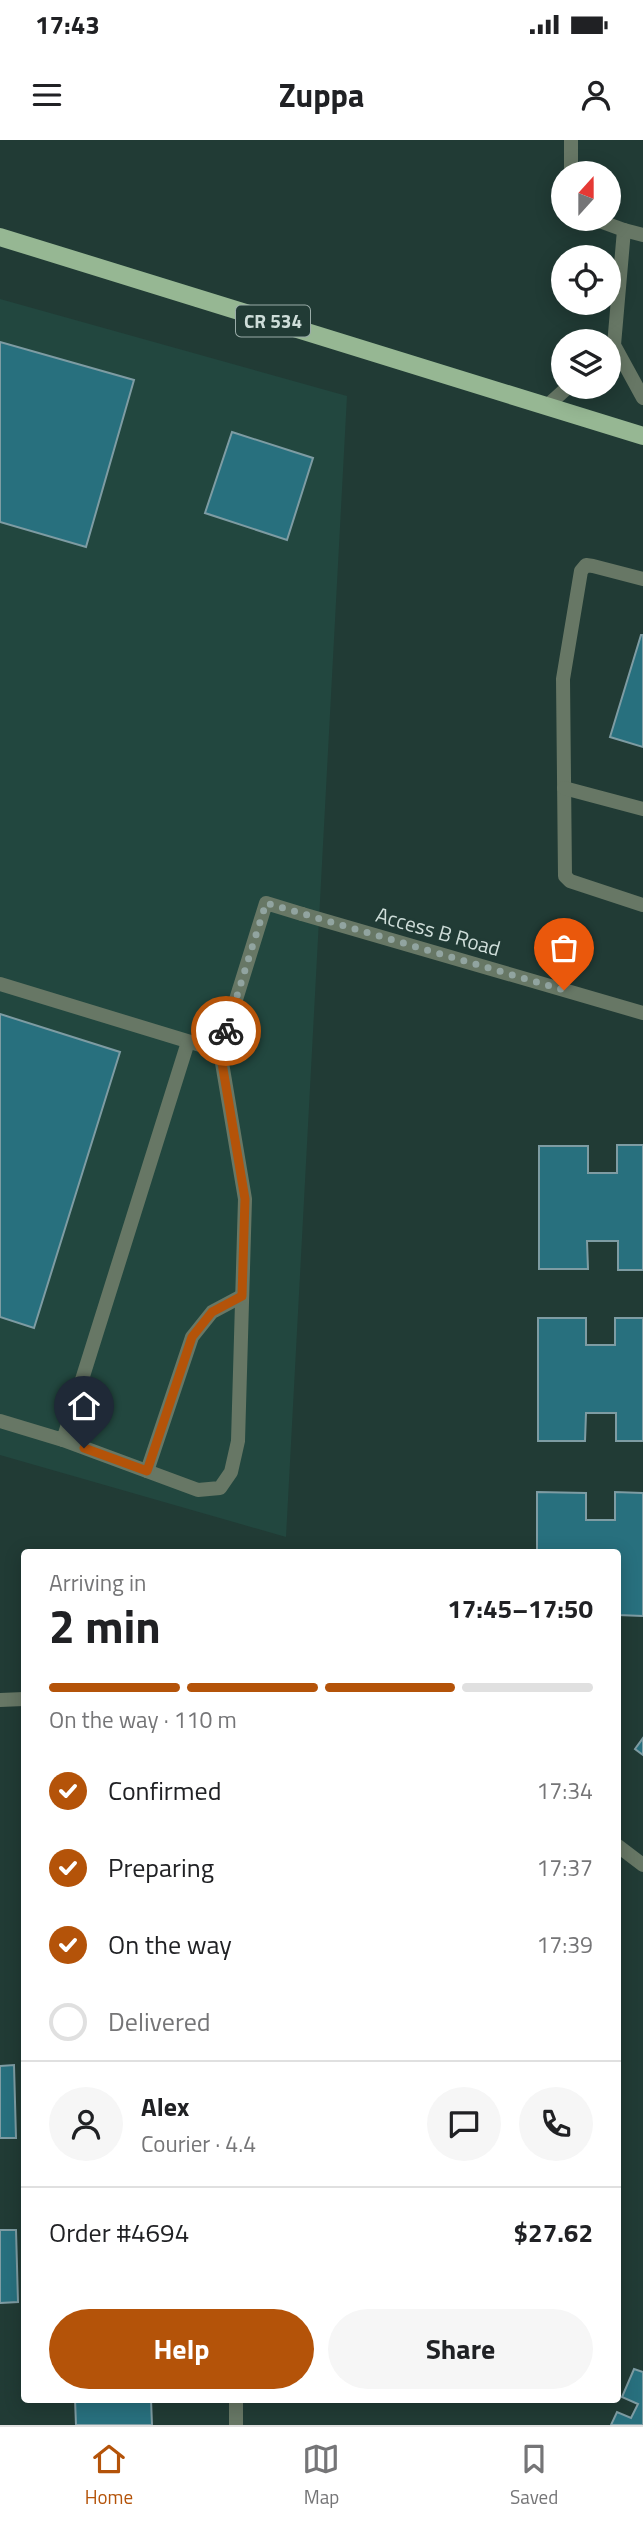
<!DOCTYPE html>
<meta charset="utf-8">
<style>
body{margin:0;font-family:"Titillium Web",sans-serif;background:#f6f6f6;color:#202124;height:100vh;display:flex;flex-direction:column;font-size:26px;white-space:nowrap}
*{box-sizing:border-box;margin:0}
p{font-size:23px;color:#757577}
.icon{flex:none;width:38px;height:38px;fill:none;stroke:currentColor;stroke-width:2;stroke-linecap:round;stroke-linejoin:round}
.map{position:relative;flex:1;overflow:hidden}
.details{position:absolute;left:21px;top:1409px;width:600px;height:854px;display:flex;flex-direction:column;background:#fff;border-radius:7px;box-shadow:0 4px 18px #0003}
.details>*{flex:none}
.needle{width:46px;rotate:21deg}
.controls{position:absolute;left:551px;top:21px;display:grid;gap:14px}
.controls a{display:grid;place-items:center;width:70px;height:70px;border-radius:50%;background:#fff;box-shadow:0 4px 18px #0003;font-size:35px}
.pin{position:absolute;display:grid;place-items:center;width:60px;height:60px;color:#fff;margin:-72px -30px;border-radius:50% 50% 50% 0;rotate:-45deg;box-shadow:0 0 7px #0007}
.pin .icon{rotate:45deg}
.courier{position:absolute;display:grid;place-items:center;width:70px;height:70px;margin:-35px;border:5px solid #b45309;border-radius:50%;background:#fff;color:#222;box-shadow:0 2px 9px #0007}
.head em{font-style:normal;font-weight:700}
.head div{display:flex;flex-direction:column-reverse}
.head{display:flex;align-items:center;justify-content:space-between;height:119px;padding:0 28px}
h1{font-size:46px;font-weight:700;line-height:52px}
.bar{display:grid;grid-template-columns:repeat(4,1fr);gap:10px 7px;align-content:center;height:84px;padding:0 28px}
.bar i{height:9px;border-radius:5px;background:#e0e0e0}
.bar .selected{background:#b45309}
.bar p{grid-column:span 4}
.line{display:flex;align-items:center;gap:18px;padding:0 28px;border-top:2px solid #e0e0e0}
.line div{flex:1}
.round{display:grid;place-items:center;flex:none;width:74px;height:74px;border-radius:37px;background:#f6f6f6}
ol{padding:0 28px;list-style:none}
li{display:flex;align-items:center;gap:21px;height:77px}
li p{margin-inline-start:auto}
li .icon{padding:7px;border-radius:50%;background:#b45309;color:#fff;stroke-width:4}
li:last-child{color:#757577}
li i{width:38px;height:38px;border:4px solid #e0e0e0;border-radius:50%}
.button{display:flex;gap:14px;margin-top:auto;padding:14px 28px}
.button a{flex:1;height:80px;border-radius:42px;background:#b45309;color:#fff;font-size:28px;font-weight:700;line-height:80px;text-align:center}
.button a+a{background:#f6f6f6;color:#202124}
.status{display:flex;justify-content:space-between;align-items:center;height:49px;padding:0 35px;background:#fff;direction:ltr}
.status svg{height:19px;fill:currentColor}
header{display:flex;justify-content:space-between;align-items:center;height:91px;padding:0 28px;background:#fff;font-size:32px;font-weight:700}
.tab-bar{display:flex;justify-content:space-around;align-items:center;height:98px;border-top:2px solid #e0e0e0;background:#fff;font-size:19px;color:#757577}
.tab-bar a{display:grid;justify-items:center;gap:4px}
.tab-bar .selected{color:#b45309}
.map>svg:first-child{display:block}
.built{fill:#22473f}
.building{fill:#28707e;stroke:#7e9ca3;stroke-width:2}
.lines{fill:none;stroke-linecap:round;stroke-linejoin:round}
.service{stroke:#677765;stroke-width:14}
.minor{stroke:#677765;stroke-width:14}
.primary{stroke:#96b793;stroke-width:18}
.done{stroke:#91a4a0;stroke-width:7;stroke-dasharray:0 12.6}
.route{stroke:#b45309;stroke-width:9}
.labels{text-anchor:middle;stroke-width:5;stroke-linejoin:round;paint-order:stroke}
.shield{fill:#213b35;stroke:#9aaca8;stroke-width:2}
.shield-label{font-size:19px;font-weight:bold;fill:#ceddd9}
.street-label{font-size:21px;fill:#ceddd9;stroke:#213b35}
</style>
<div class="status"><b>17:43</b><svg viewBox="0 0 49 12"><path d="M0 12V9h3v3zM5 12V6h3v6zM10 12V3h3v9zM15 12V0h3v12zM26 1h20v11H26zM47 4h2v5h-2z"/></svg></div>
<header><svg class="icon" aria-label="menu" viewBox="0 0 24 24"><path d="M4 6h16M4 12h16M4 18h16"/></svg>Zuppa<svg class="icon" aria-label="person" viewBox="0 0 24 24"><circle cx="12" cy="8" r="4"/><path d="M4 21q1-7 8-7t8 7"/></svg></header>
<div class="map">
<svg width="643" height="2285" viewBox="0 0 643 2285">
<rect width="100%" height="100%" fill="#213b35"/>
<!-- built -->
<path class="built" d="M0 159 347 256 286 1397 0 1315Z"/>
<!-- building -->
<g class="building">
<path d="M0 202 134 240 86 407 0 382Z"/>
<path d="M232 292 313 318 287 400 205 373Z"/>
<path d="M641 495H643V607L610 597Z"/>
<path d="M0 874 120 912 34 1188 0 1177Z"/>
<path d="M617 1005H643V1130H618V1101H587L588 1129H539V1006H588V1033H617Z"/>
<path d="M538 1178H586V1205H615V1178H643V1301H616V1273H586L585 1301H538Z"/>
<path d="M537 1352 586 1353V1380H615V1352L643 1353V1476L618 1475V1412H537Z"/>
<path d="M643 1598V1615L635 1609Z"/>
<path d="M14 1925 16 1998H0V1926Z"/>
<path d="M0 2090H16L18 2162 0 2163Z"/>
<path d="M634 2229 643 2232V2285H611L617 2272 631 2278 638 2264 622 2257Z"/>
<path d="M75 2259H151L152 2285H76Z"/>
</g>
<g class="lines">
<!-- service -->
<g class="service">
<path d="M571 33V0"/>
<path d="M594 79 624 90 614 205 643 258"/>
<path d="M624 90 643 95"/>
<path d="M547 266 568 247"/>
<path d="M643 439 593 426 586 425 581 431 563 539 565 736 570 741 643 765"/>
<path d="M564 648 643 669"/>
<path d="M0 844 220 911 266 763 302 774"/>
<path d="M0 1281 63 1300 188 902"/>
<path d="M63 1300 198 1350 220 1348 231 1332 238 1301 245 1059 220 911"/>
<path d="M147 1331 192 1197 212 1172 242 1156"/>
</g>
<!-- minor -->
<g class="minor">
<path d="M302 774 643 873"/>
<path d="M0 1560 24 1559"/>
<path d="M618 1706 643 1725"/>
<path d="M236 2259V2285"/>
</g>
<!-- primary -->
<path class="primary" d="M0 97 643 296"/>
</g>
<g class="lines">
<!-- done -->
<path class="done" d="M226 891 266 763 564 850"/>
<!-- route -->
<path class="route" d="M84 1308 147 1331 192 1197 212 1172 242 1156 245 1059 220 911 226 891"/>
</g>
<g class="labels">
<!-- shield labels -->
<rect class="shield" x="236" y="165.5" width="74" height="31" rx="5"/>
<g class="shield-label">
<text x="273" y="188">CR 534</text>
</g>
<!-- street labels -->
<g class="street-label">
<text transform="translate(438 792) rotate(16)" y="7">Access B Road</text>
</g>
</g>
</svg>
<div class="controls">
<a><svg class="needle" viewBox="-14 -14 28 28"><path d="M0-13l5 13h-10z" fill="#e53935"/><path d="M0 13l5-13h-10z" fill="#757577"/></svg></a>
<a><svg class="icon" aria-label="locate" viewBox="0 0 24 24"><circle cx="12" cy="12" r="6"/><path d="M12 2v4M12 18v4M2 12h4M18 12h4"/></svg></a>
<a><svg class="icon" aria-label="layers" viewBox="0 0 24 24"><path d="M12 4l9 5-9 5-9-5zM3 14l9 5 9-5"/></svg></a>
</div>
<div class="pin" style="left:564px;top:850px;background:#ea580c"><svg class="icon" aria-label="bag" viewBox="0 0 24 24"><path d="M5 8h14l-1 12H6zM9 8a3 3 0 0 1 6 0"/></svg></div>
<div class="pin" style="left:84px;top:1308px;background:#1f2937"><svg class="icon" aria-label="home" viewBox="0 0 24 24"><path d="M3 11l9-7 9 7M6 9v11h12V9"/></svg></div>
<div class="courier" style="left:226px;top:891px"><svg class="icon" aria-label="bike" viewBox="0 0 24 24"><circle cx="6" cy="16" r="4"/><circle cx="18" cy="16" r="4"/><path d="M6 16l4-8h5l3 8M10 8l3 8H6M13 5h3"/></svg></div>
<section class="details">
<div class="head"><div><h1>2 min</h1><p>Arriving in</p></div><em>17:45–17:50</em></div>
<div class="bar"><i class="selected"></i><i class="selected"></i><i class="selected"></i><i></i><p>On the way · 110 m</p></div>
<ol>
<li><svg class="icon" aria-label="check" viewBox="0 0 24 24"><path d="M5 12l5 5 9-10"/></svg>Confirmed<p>17:34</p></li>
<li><svg class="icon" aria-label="check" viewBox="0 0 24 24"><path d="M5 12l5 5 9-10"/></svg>Preparing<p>17:37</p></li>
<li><svg class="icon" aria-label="check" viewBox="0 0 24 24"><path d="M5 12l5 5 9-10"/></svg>On the way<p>17:39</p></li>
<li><i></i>Delivered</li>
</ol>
<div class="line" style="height:126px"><a class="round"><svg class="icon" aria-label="person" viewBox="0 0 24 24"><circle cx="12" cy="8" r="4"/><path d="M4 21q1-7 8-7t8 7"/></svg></a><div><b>Alex</b><p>Courier · 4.4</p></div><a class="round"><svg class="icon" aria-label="chat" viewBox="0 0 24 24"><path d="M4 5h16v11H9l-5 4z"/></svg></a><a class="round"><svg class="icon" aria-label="phone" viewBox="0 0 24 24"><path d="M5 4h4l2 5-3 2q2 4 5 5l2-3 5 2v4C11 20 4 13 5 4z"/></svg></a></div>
<div class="line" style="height:91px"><div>Order #4694</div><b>$27.62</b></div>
<div class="button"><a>Help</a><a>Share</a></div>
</section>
</div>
<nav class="tab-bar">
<a class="selected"><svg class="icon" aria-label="home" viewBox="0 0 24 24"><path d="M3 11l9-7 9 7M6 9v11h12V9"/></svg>Home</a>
<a><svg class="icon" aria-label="map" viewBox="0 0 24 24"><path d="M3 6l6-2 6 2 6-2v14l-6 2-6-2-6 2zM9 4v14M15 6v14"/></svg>Map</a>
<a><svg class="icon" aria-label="saved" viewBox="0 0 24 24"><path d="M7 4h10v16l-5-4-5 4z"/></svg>Saved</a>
</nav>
